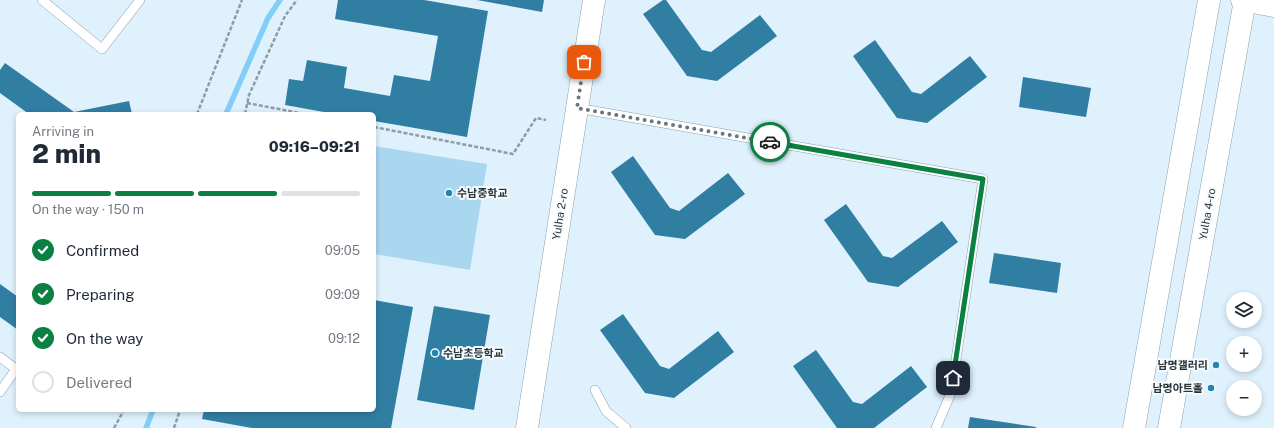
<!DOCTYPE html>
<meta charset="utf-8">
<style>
body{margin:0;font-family:"Public Sans","Noto Sans KR",sans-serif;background:#f6f6f7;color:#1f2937;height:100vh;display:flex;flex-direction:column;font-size:15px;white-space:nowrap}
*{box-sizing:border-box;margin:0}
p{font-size:13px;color:#747a83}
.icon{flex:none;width:22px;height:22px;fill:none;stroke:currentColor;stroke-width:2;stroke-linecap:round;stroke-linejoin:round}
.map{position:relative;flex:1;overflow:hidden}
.sheet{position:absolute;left:16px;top:112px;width:360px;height:300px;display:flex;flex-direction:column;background:#fff;border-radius:6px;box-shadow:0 2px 6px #0003}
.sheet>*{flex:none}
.fabs{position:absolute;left:1226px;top:292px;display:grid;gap:8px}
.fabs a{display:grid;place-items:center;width:36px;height:36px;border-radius:50%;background:#fff;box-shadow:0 2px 6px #0003;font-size:20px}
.pin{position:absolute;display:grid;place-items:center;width:34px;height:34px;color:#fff;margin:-17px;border-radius:8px;box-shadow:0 2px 6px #0006}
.courier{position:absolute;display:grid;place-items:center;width:40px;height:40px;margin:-20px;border:3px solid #0b8043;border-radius:50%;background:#fff;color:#222;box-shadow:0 1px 5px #0007}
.summary em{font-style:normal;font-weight:800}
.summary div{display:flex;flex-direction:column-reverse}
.summary{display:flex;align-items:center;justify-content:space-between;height:68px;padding:0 16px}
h1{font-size:26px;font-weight:800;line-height:30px}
.bar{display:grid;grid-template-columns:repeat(4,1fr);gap:6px 4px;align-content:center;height:48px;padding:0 16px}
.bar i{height:5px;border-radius:3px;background:#e0e1e3}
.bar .current{background:#0b8043}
.bar p{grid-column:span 4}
ol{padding:0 16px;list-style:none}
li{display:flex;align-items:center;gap:12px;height:44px}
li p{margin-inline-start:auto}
li .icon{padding:4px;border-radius:50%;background:#0b8043;color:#fff;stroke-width:4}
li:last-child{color:#747a83}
li i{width:22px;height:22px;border:2px solid #e0e1e3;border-radius:50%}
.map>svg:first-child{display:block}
.green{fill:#aad7f0}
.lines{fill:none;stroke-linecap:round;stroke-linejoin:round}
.stream{stroke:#83cef6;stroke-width:5.5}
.building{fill:#317ea3}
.lane-casing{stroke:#8aa0ad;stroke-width:10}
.secondary-casing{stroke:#8aa0ad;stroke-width:23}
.path{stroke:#8e9da5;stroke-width:2.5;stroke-dasharray:4 2;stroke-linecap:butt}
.lane{stroke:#fff;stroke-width:9}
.secondary{stroke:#fff;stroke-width:22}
.done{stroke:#6a767d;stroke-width:4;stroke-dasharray:0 7.2}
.route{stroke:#0b8043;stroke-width:5}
.poi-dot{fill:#2485b0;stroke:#f7fcfe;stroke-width:1.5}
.labels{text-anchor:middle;stroke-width:4;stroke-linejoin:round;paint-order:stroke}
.poi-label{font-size:11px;font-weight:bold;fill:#2b3439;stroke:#f7fcfe;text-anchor:start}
.street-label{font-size:11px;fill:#2b3439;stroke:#f7fcfe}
</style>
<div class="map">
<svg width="1274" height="428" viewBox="0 0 1274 428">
<rect width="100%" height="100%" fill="#def1fc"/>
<!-- green -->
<path class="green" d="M374 146 487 164 470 270 374 254Z"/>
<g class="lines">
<!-- stream -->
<g class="stream">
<path d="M226 114 268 18 280 0"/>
<path d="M146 428 153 410"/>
</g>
</g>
<!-- building -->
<g class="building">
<path d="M338 0H424L488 11 467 137 374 121V114H335L285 105 289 79 303 81 307 60 347 67 344 88 390 96 394 75 430 81 438 36 335 19Z"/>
<path d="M477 0H544L542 12Z"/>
<path d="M663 0H666L702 50 711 52 760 15 777 36 717 81 687 76 643 14Z"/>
<path d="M875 40 912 92 921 94 970 56 987 77 927 123 897 118 853 56Z"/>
<path d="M5 63 74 112 129 101 132 114H29L0 93V70Z"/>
<path d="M1023 77 1091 88 1086 117 1019 107Z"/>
<path d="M633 156 670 208 679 211 728 173 745 194 685 239 655 235 611 172Z"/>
<path d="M846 204 883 256 892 258 942 221 958 242 898 287 868 282 824 220Z"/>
<path d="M994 253 1061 263 1057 293 989 283Z"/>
<path d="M0 284 18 297V330L0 317Z"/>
<path d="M374 300 413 307 391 428H252L202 419 204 410H330L336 411V410H374Z"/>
<path d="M434 306 490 315 474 410 417 400Z"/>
<path d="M623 314 660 366 669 369 718 331 734 352 674 398 645 393 600 330Z"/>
<path d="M816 350 853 402 862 404 911 366 927 387 874 428H837L793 366Z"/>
<path d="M970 417 1036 427V428H968Z"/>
</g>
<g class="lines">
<defs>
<g id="lane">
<path d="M42 0 102 49 140 0"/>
<path d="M577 108 983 179 951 393 936 428"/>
<path d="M0 357 16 369 0 392"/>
<path d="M595 390 606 411 626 428"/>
</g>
<g id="secondary">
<path d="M1242 0 1274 6"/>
<path d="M527 428 594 0"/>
<path d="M1134 428 1209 0"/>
<path d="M1169 428 1245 0"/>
</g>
</defs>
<!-- lane casing -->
<use href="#lane" class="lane-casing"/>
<!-- secondary casing -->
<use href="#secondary" class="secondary-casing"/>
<!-- path -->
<g class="path">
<path d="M247 103 305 114"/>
<path d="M197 114 242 0"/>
<path d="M245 114 249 95 285 16 297 0"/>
<path d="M374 127 513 154 536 118 546 120"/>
<path d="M114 428 124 410"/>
<path d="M174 428 180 410"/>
</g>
<!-- lane -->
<use href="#lane" class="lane"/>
<!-- secondary -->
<use href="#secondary" class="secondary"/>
</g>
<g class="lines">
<!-- done -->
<path class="done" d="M584 62 577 108 770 142"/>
<!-- route -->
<path class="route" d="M770 142 983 179 953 378"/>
</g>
<!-- markers -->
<g class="poi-dot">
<circle cx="449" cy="193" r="4"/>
<circle cx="435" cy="353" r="4"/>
<circle cx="1216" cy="365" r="4"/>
<circle cx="1211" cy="388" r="4"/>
</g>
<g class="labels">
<!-- poi labels -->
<g class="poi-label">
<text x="457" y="197">수남중학교</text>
<text x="443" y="357">수남초등학교</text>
<text x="1208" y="369" text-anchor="end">남명갤러리</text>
<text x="1203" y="392" text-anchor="end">남명아트홀</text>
</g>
<!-- street labels -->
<g class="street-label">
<text transform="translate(560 214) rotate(-81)" y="4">Yulha 2-ro</text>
<text transform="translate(1207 214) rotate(-80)" y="4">Yulha 4-ro</text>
</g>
</g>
</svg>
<div class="fabs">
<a><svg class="icon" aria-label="layers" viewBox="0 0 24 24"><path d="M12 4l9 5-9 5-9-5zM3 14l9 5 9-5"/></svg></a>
<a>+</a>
<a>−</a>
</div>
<div class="pin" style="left:584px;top:62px;background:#ea580c"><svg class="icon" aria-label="bag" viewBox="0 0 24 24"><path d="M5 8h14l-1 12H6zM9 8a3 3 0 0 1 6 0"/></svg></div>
<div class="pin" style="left:953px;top:378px;background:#1f2937"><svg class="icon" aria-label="home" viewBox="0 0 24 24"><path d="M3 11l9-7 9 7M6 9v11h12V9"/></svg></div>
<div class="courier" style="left:770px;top:142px"><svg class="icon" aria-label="car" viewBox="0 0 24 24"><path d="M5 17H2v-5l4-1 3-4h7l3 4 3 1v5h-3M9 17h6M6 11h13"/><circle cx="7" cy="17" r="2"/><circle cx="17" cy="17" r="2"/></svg></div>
<section class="sheet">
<div class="summary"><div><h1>2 min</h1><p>Arriving in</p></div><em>09:16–09:21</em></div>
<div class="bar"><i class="current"></i><i class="current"></i><i class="current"></i><i></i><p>On the way · 150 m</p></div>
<ol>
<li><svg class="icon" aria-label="check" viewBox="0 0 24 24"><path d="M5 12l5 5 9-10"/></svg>Confirmed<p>09:05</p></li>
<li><svg class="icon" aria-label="check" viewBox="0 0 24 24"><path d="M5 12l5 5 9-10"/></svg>Preparing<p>09:09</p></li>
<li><svg class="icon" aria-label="check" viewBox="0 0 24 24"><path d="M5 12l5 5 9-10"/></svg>On the way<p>09:12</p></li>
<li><i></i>Delivered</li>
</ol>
</section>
</div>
